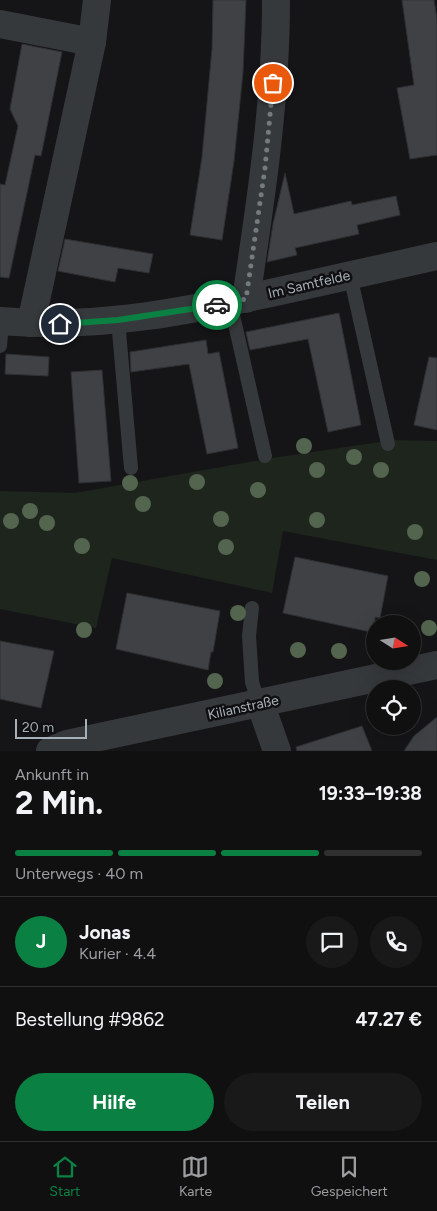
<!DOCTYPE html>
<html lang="de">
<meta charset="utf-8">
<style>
body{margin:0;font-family:Figtree,sans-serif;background:#19191a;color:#f1f3f6;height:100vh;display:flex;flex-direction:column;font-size:19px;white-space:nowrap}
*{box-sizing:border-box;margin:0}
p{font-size:16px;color:#9c9d9f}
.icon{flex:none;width:28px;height:28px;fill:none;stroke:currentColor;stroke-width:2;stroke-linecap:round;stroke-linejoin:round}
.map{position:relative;height:751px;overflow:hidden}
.side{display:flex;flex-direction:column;background:#101011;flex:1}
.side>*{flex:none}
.needle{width:32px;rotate:102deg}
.controls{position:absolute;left:366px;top:615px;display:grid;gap:10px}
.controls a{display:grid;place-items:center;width:55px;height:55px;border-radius:50%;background:#101011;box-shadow:0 5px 20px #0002,0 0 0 1px #303031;font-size:25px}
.scale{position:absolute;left:15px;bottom:12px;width:72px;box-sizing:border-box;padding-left:5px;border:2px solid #a6b0b8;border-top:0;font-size:14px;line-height:18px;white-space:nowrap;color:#a6b0b8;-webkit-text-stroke:4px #101012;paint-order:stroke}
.pin{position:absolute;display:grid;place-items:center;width:42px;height:42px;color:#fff;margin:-21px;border:2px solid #fff;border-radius:50%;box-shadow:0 1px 5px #0007}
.courier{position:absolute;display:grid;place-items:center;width:50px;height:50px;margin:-25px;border:4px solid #0b8043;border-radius:50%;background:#fff;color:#222;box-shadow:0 1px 6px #0007}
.head em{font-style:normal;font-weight:700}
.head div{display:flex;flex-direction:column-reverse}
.head{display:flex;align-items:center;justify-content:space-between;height:85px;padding:0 15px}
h1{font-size:32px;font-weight:700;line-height:38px}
.bar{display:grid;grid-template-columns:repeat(4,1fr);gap:8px 5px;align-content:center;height:60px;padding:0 15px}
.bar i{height:6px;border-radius:4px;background:#303031}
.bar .on{background:#0b8043}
.bar p{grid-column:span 4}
.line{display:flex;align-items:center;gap:12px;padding:0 15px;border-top:1px solid #303031}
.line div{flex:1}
.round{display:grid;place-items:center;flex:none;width:52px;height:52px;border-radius:26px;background:#19191a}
.button{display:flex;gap:10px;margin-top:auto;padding:10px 15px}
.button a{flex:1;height:58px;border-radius:30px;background:#0b8043;color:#fff;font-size:20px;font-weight:700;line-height:58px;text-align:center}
.button a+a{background:#19191a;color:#f1f3f6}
.menu{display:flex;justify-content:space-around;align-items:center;height:70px;border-top:1px solid #303031;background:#101011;font-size:14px;color:#9c9d9f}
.menu a{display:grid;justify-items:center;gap:2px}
.menu .on{color:#0b8043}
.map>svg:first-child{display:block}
.green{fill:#1e251d}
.building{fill:#3f4144;stroke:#2f3033}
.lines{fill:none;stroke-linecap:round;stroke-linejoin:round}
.lane{stroke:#36393c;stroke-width:14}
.street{stroke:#36393c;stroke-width:28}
.tree{fill:#53644f}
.done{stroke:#737a80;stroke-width:5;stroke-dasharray:0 9}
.route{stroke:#0b8043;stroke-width:6}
.labels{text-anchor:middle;stroke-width:5;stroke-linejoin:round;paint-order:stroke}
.street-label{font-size:14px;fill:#a6b0b8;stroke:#101012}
</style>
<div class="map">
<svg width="437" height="751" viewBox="0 0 437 751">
<rect width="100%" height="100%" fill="#151517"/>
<!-- green -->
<path class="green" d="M393 440 437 441V560L283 531 272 593 112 558 96 628 0 609V491L75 493 272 458Z"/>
<!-- building -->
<g class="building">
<path d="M213 0H246L243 72 234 161 222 240 190 235 202 157 212 49Z"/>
<path d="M402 0H434L437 19V155L410 159 397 88 414 85Z"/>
<path d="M22 44 62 52 41 156 35 155 9 278 0 277V184L5 185 18 126 10 109Z"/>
<path d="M285 173 294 214 351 201 352 205 396 196 400 215 357 225 359 234 295 248 297 255 267 262 273 224Z"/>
<path d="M65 239 153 254 149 273 118 268 115 282 58 271Z"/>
<path d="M339 313 361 425 328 432 308 339 250 350 246 332Z"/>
<path d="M206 340 208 354 219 352 238 448 207 454 189 364 131 372 130 352Z"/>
<path d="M6 354 49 357 48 376 5 374Z"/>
<path d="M429 357 437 358V430L414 425Z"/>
<path d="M102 370 111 481 79 483 71 372Z"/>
<path d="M295 557 388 576 380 618 375 617V633L283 613Z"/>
<path d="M127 593 220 611 213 652H211L208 670 116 649Z"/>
<path d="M0 641 54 651 41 708 0 699Z"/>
<path d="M437 717V751H404L414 736Z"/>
<path d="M362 726 372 751H297L296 747Z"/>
</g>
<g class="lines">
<!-- lane -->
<g class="lane">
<path d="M350 275 388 444"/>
<path d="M230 302 265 456"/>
<path d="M118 320 131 468"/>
<path d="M0 346 2 321"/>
<path d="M252 608 249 636 252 682 259 704"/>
</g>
<!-- street -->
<g class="street">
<path d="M0 24 92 42"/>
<path d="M246 299C261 199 276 101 276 0"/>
<path d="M0 321C98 330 194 310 289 289 338 278 388 267 437 256"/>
<path d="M31 323 92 42 97 0"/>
<path d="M259 704 263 711 277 751"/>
<path d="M50 751 67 744 437 665"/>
</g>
</g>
<!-- trees -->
<g class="tree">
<circle cx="304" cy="446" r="8"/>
<circle cx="354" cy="457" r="8"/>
<circle cx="317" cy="470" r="8"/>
<circle cx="381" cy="470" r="8"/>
<circle cx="197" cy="482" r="8"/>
<circle cx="130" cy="483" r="8"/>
<circle cx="258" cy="490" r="8"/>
<circle cx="143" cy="504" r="8"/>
<circle cx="30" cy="511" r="8"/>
<circle cx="221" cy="519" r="8"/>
<circle cx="317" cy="520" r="8"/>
<circle cx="11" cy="521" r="8"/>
<circle cx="47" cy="523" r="8"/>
<circle cx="415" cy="532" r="8"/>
<circle cx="82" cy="546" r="8"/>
<circle cx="226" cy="547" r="8"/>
<circle cx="422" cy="579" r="8"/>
<circle cx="238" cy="613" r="8"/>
<circle cx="429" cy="628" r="8"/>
<circle cx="84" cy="630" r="8"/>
<circle cx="298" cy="650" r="8"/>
<circle cx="339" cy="651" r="8"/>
<circle cx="215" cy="681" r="8"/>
</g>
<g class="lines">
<!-- done -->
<path class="done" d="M217 305 246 299 265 168 273 83"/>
<!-- route -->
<path class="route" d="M60 324 118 320 217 305"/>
</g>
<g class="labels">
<!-- street labels -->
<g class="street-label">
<text transform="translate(309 284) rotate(-13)" y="5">Im Samtfelde</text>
<text transform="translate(243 707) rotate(-12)" y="5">Kilianstraße</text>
</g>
</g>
</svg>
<div class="controls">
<a><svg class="needle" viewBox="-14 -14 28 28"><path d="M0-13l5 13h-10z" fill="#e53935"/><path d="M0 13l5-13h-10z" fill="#9c9d9f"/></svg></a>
<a><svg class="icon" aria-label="locate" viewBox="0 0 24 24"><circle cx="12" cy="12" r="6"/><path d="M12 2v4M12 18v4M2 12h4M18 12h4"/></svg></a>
</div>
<div class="scale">20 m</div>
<div class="pin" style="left:273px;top:83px;background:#ea580c"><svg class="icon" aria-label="bag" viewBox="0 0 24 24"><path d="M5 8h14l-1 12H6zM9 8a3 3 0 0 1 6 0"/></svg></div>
<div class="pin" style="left:60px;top:324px;background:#1f2937"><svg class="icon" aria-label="home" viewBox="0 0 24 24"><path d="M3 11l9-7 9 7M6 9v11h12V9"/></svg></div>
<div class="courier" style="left:217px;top:305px"><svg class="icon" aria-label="car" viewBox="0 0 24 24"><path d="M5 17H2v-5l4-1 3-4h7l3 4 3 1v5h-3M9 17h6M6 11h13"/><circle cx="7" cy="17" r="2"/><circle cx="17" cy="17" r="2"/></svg></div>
</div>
<section class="side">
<div class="head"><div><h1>2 Min.</h1><p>Ankunft in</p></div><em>19:33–19:38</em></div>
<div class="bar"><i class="on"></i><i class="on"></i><i class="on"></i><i></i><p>Unterwegs · 40 m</p></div>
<div class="line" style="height:90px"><b class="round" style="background:#0b8043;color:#fff">J</b><div><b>Jonas</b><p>Kurier · 4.4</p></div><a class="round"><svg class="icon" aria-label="chat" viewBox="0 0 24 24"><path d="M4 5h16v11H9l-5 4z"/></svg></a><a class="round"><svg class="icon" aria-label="phone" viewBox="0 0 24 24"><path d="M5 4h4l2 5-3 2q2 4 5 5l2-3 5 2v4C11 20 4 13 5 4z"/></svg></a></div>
<div class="line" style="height:65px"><div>Bestellung #9862</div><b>47.27 €</b></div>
<div class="button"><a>Hilfe</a><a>Teilen</a></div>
</section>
<nav class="menu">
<a class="on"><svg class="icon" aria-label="home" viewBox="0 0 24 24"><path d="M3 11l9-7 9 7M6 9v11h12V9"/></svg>Start</a>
<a><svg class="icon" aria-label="map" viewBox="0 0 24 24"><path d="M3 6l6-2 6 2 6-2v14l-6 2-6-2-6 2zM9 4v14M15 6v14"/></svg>Karte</a>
<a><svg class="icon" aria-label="saved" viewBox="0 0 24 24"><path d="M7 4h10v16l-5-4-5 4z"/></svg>Gespeichert</a>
</nav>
